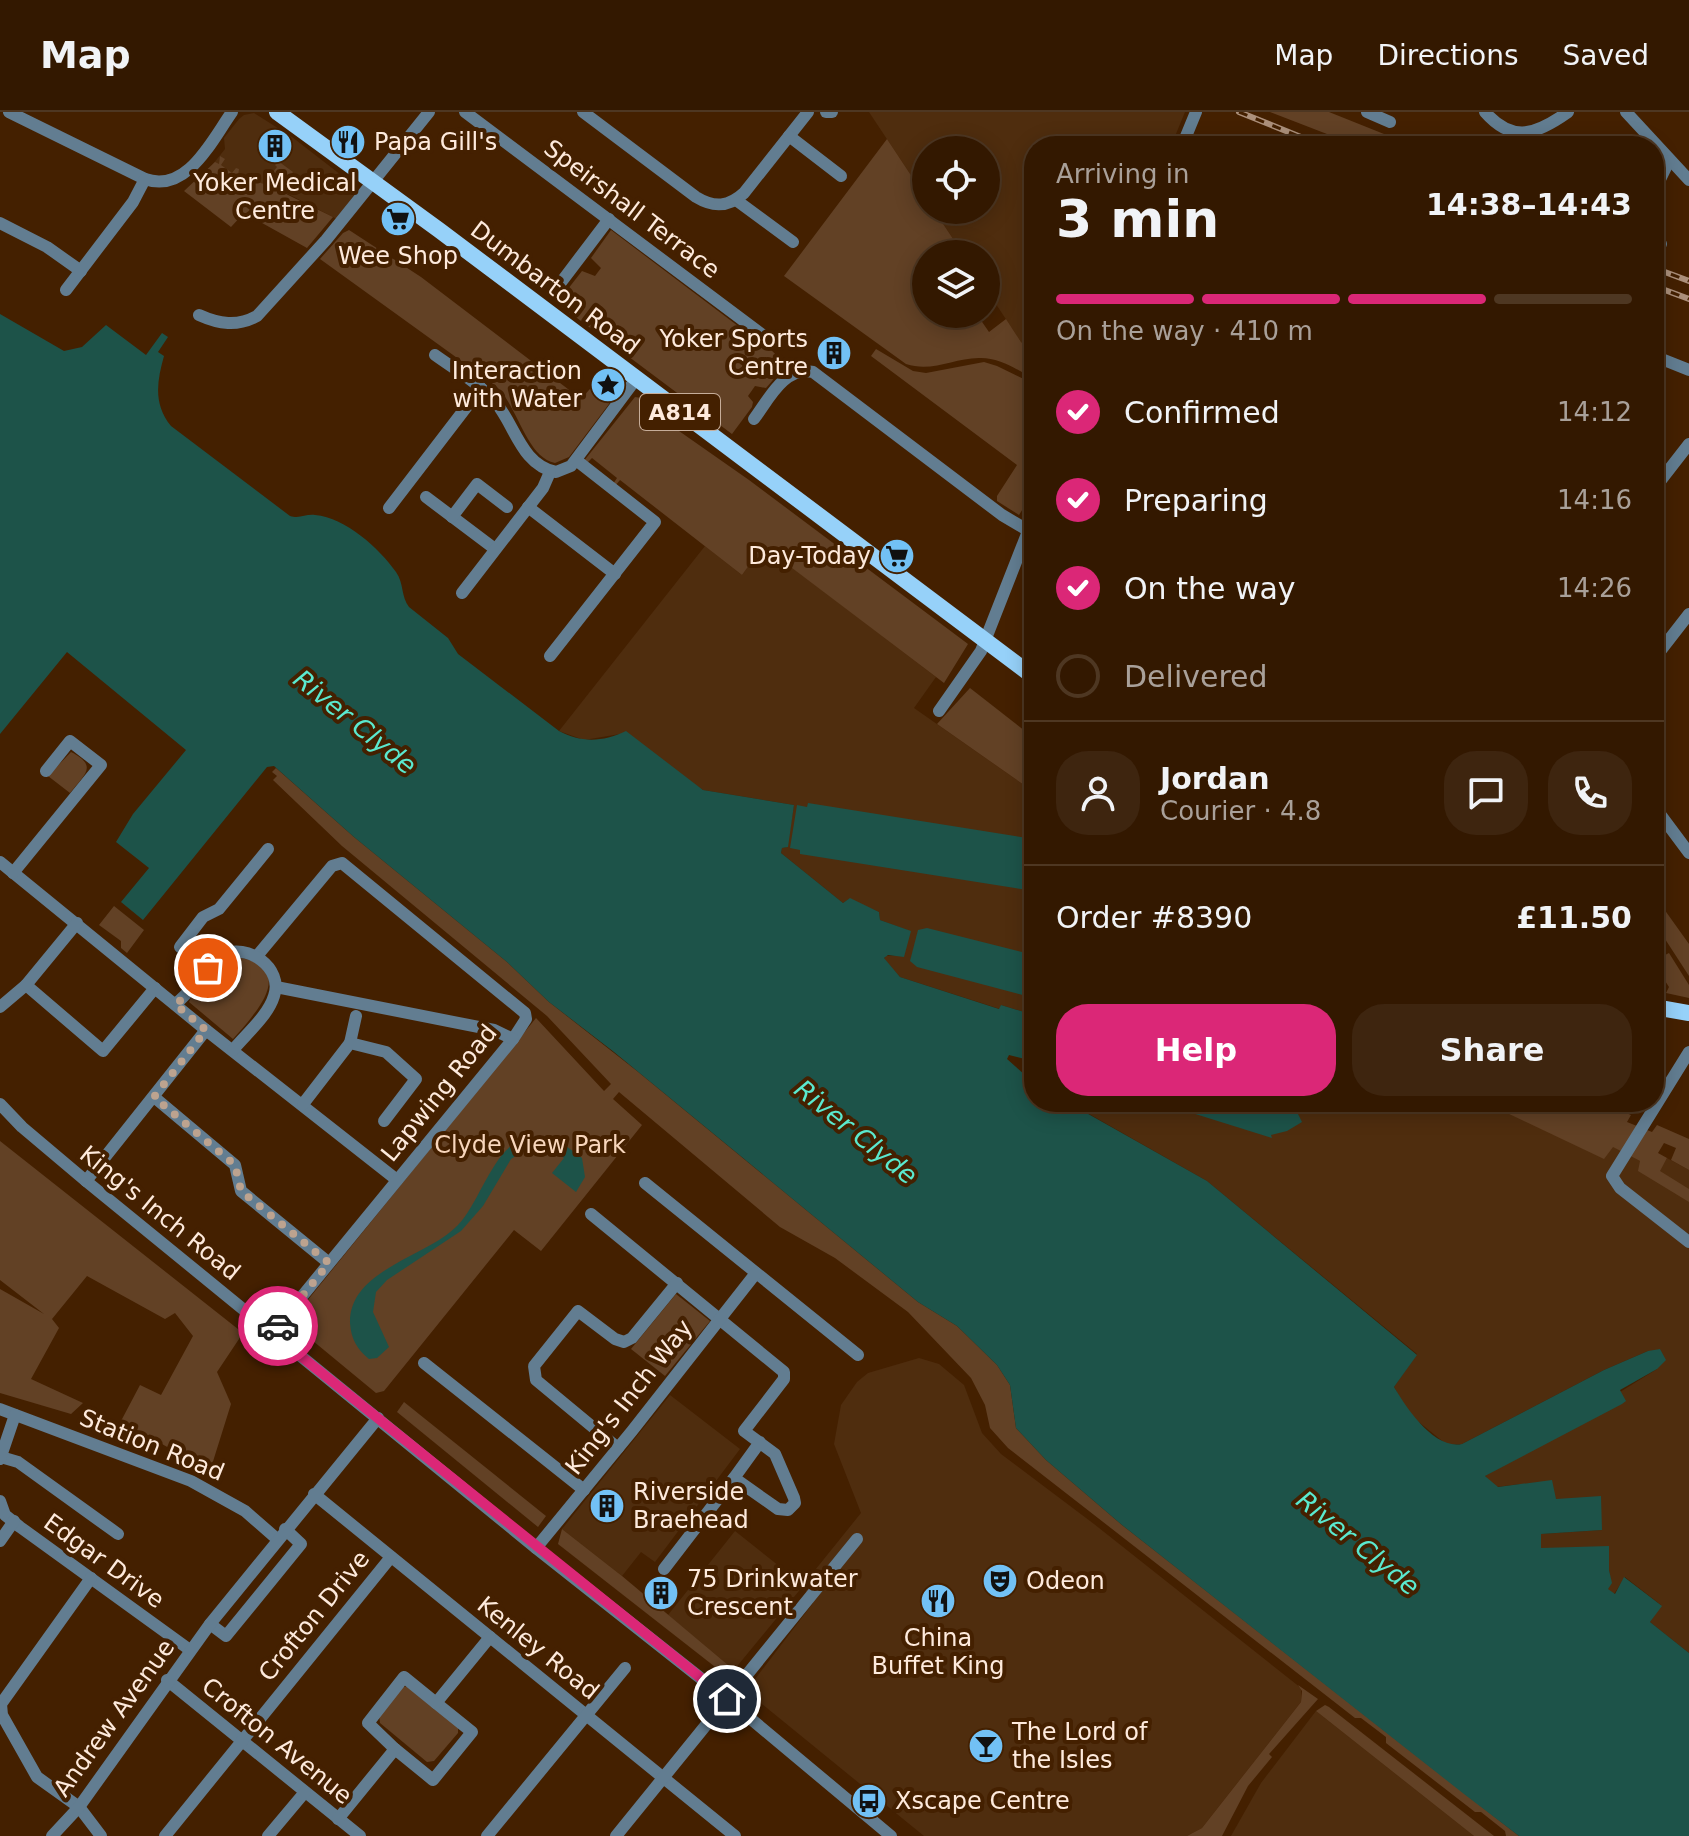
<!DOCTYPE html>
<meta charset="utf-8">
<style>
body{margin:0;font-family:"DejaVu Sans",sans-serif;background:#3e250f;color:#f1f3f6;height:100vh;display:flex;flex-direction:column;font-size:30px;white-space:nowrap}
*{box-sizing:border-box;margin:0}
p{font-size:26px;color:#a9a099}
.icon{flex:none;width:44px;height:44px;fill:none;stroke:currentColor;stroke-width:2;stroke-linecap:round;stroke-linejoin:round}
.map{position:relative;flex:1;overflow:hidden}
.drawer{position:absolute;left:1024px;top:24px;width:640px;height:976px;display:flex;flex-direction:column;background:#331800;border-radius:32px;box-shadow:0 4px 20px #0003,0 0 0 2px #4e3722}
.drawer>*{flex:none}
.buttons{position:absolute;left:912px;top:24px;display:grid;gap:16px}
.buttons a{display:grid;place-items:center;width:88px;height:88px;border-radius:50%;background:#331800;box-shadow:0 4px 20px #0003,0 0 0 2px #4e3722;font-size:40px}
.pin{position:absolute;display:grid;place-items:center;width:68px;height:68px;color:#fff;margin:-34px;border:4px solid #fff;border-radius:50%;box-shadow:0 2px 8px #0007}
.courier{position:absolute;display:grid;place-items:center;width:80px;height:80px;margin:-40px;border:6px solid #db2777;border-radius:50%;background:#fff;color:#222;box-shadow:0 2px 10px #0007}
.summary em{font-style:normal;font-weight:700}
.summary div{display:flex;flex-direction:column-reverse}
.summary{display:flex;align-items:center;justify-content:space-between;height:136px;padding:0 32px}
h1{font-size:52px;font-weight:700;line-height:60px}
.bar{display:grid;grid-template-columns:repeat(4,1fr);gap:12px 8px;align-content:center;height:96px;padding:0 32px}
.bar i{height:10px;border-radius:6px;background:#4e3722}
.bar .selected{background:#db2777}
.bar p{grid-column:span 4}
.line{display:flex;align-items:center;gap:20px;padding:0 32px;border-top:2px solid #4e3722}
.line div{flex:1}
.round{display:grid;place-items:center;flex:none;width:84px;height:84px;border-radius:32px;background:#3e250f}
ol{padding:0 32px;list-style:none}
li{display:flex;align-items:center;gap:24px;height:88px}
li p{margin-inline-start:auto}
li .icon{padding:8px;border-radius:50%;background:#db2777;color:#fff;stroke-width:4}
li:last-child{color:#a9a099}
li i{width:44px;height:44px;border:4px solid #4e3722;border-radius:50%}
.action{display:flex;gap:16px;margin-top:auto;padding:16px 32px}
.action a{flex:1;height:92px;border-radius:32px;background:#db2777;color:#fff;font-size:32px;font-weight:700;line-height:92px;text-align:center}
.action a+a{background:#3e250f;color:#f1f3f6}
header{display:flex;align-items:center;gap:48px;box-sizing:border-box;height:112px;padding:0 40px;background:#331800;border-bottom:2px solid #4e3722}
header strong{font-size:38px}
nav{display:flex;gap:44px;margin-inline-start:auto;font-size:28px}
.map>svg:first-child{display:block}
.built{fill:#4f2d0e}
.green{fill:#624125}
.water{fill:#1d5349}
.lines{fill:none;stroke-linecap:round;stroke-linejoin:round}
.minor{stroke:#627d91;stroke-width:12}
.major{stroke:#96d1f9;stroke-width:16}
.rail-casing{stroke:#ac907b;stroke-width:6}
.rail{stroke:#442000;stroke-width:3;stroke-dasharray:9;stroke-linecap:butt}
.done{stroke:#bda38f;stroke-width:8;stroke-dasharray:0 14.4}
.route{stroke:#db2777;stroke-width:10}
.labels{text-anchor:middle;stroke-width:8;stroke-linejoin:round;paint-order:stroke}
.shield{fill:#442000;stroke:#c6ad9a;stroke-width:2}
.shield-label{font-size:22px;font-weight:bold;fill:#feeadc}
.poi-label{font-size:24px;fill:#feeadc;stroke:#442000;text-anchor:start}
.street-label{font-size:24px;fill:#feeadc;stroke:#442000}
.park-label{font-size:24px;fill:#f8d6bc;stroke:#442000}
.water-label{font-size:26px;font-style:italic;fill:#5ae9cf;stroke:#442000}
</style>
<header>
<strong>Map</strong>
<nav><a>Map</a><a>Directions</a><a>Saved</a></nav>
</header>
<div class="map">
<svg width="1689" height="1724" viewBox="0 0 1689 1724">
<rect width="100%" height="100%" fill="#442000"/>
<!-- built -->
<g class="built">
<path d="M869 0H1185L1171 34H1034V240L1021 230 986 177V142H963L934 98H986V38H926V86Z"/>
<path d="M254 1 292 25 354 73 355 82 337 107 282 79 233 65 213 52 225 37 224 26 239 7 244 3Z"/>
<path d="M763 433 936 565 914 596 1034 680V903L1001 893 1000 897 900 865 884 847 886 844H900L907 818 880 808 879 800 849 787 843 791 781 741 782 736 787 735 794 693 703 678 620 622 584 628 559 619 705 434 742 463Z"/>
<path d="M1068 990H1486L1612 1034 1659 1059 1667 1046 1689 1058V1541L1650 1510 1661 1493 1625 1465 1614 1482 1607 1477 1611 1470 1609 1458 1541 1437V1422L1602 1418 1556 1388 1520 1372 1496 1375 1485 1364 1657 1257 1648 1239 1604 1258 1462 1332H1446L1409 1302 1394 1275 1417 1242 1207 1069Z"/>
<path d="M919 1246 939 1252 964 1273 982 1321 1001 1342 1094 1412 1301 1576V1590L1202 1716 1187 1724H924L746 1579 813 1491 803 1474 734 1558 668 1503 735 1419 803 1473 861 1401 834 1332 841 1293 857 1270 868 1261Z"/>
<path d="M670 1283 740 1337 655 1450 641 1440 622 1464 562 1417Z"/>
<path d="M1316 1599 1474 1724H1231L1261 1671Z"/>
</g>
<!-- green -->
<g class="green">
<path d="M1270 0H1329L1414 34H1358Z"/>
<path d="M887 27 926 86V98H934L963 142H926V202H981L978 204 989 220 1006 207 1021 230 1034 240V267C1018 258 1000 246 981 246 955 245 933 261 906 252L784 164Z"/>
<path d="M220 44 225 47 221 53 232 61 236 56 239 57 238 64 264 72 271 59 273 60 277 55 275 53 278 49 293 60 280 79 333 105 307 136 244 101 231 115 184 79 215 50 219 52Z"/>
<path d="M349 118 421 165 581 287 605 260 619 271 618 280 569 345 555 351C526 345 518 294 496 274L320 147 343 121Z"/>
<path d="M611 118 742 217 744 220 738 230 749 238 759 230C784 244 786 255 766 276L755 274 748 284 753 290 752 295 732 322 557 191 582 159 595 164 601 156 591 146Z"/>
<path d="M876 237 913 259 926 261 984 250 997 254 1034 272V379L1019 403 997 389V384L1017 353 871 244Z"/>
<path d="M635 285 641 286 679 319 749 368 968 532 944 571 763 434 742 463 620 368 615 374 613 372 617 366 592 346 586 352 583 350Z"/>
<path d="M970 576 1034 626V680L937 612Z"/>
<path d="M71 640C99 654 84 663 70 681L48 664Z"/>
<path d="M276 656 354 725 507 850 549 890 637 959 918 1190 957 1214 997 1253 1010 1273 1016 1316 1046 1348 1122 1413 1519 1724H1506L1505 1719 1481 1700H1475L1386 1631V1625L1361 1606H1355L1008 1336 990 1316 985 1293 971 1266 908 1200 835 1146 780 1115 619 980 613 987 642 1013 541 1139 514 1118 384 1279 376 1281 290 1210 536 906 604 979 611 972 547 904 342 734 273 668 277 664 272 660Z"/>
<path d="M1654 783 1689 832V864L1654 810Z"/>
<path d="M114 794 144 818 127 841 121 836V829L99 813Z"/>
<path d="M1654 819 1664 833 1660 836 1665 843 1669 841 1689 873V886L1666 881 1669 875 1654 852Z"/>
<path d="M236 845C299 855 256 901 233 927L189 890C198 872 215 849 236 845Z"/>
<path d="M1484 990H1601L1631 1003 1627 1010 1652 1020 1657 1013 1689 1027V1058L1671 1048 1676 1036 1664 1031 1658 1041 1667 1046 1660 1059 1689 1077V1090L1638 1059 1640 1049 1613 1035 1604 1047Z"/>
<path d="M0 1029 243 1221 217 1260 231 1292 210 1359 121 1309 140 1273 161 1283 193 1224 175 1201 165 1207 87 1164 52 1207 59 1216 31 1267 83 1291 71 1302 0 1281V1177L44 1202 0 1168Z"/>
<path d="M676 1182 710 1209 665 1264 631 1237Z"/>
<path d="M404 1290 546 1404 538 1415 397 1300Z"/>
<path d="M562 1417 622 1464 734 1558 728 1565 558 1432Z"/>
<path d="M1298 1573 1318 1587 1269 1642 1272 1645 1248 1674 1222 1724H1187L1202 1716 1301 1590 1302 1579Z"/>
<path d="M411 1574 458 1613V1621L434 1649 427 1650 380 1611 379 1603 402 1575Z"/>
<path d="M1325 1593 1329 1595 1494 1724H1474L1316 1599Z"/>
</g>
<!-- water -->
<g class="water">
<path d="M0 202 64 239 82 235 106 213 146 243 162 221 168 225 158 240 164 244C157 269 153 292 171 314L290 404C300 407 305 402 315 403 346 406 379 436 396 460 404 471 401 485 409 495L448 526 458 542 559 619C581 631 603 630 626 619L703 678 794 693 788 735 782 736 781 741 843 791 850 786 879 800 880 808 911 819 904 845 888 843 884 846 900 865 999 897 1001 893 1034 903V920L1025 947 1009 943 1007 947 1034 971V990H1067L1207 1069 1417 1243 1394 1275C1406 1295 1434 1338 1462 1332L1604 1258 1648 1239 1660 1237 1666 1248 1657 1257 1620 1278 1626 1289 1622 1292 1485 1364 1498 1375 1552 1368 1556 1387 1601 1384 1602 1418 1541 1422V1436L1609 1434V1458L1612 1471 1608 1477 1615 1482 1624 1465 1662 1494 1650 1510 1689 1541V1724H1519L1464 1682 1122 1413 1046 1348 1016 1316 1010 1273 997 1253 957 1214 918 1190 614 940 549 890 507 850 354 725 274 654 267 655 143 808 121 790 149 756 116 730 133 702 186 638 67 540 0 622Z"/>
<path d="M808 691 1034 727V779L800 742V738L790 736 797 693 807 695Z"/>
<path d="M927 816 1034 843V886L917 855 910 849 918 818Z"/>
<path d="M1157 990H1292L1302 1010 1287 1019 1271 1023 1272 1026Z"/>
<path d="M554 1025 582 1046 585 1065 576 1080 552 1061 564 1046 553 1039 534 1037H526L511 1047 483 1094 461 1119 387 1168 376 1180 373 1200 389 1235 377 1246 369 1247C357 1237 351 1227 350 1211 349 1157 428 1145 458 1113 480 1090 493 1037 523 1027 532 1024 544 1025 554 1025Z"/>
</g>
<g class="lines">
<!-- minor -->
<g class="minor">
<path d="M9 0 145 67C187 82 212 28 232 0"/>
<path d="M465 0 772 230"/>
<path d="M583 0 696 85C714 96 729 95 744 81L808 0"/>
<path d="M826 0H832"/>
<path d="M1367 0 1390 10"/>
<path d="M1485 0C1513 32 1537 22 1568 0"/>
<path d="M1626 0 1689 68"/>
<path d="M789 24 841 64"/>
<path d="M1182 34 1196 0"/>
<path d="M1654 80 1669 49"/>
<path d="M736 88 793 130"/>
<path d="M0 111 47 135 81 159"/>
<path d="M1654 129 1661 132"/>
<path d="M559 173 609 107"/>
<path d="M66 178 133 90 145 67"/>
<path d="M199 203C219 212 237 215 257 204L326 128 429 0"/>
<path d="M435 243C453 256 475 269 491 285 514 307 519 353 556 360L571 354 636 267"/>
<path d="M1654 244 1689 258"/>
<path d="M754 307C769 287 784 254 813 260L1002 403 1034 422"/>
<path d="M1654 377 1689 332"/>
<path d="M426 385 495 437"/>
<path d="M528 395 615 462"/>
<path d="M389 396 481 276"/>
<path d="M452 405 477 372 507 395"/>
<path d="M462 481 543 376 550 360"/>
<path d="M550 544 655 410 576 348"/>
<path d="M1654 547 1689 502"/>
<path d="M939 599 981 539 1034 404"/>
<path d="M1654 694 1689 741"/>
<path d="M0 750 206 918 397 1068"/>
<path d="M13 761 101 653 70 629 46 659"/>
<path d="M257 844 332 754 342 751 525 901 526 907 513 927 272 1221"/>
<path d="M208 856 180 835 203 805 219 797 268 737"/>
<path d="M26 873 103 939 155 876"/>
<path d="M276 875 494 918 513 927"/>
<path d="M175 892C194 879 203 854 222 843 247 830 284 856 274 884 268 904 246 922 233 938"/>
<path d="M0 895 26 873 77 811"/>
<path d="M350 931 356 904"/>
<path d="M1689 940 1612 1064 1620 1076 1689 1130"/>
<path d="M154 985 235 1053 241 1079 329 1151"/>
<path d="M0 992 22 1015 86 1069 536 1436 727 1587 891 1724"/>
<path d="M303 992 350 931 386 940 416 967 384 1009"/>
<path d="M86 1069 206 918"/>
<path d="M645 1071 858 1243"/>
<path d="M591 1102 784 1260V1267L744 1319 775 1342 794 1386 795 1391 788 1398 778 1397 734 1366 760 1330"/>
<path d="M424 1251 584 1378"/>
<path d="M0 1297 191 1369 245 1399 277 1427"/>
<path d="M618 1336 536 1268 534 1254 578 1199 615 1227 624 1230 632 1226 677 1171"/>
<path d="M1 1345 18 1350 118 1422"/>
<path d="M0 1347 15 1303"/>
<path d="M314 1382 735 1724"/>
<path d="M0 1389 5 1403 20 1415 190 1538"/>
<path d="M0 1429 14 1409"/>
<path d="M536 1436 632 1319 756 1161"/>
<path d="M664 1457 734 1366"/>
<path d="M91 1466 1 1592 2 1603 37 1665 79 1695 101 1724"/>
<path d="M210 1512 226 1524 301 1432 285 1417"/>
<path d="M167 1568 360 1724"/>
<path d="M395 1637 433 1668 472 1620 436 1591"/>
<path d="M338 1707 395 1637 368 1611 404 1565 436 1591 490 1525"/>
<path d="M52 1724 79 1695 210 1512 378 1306"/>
<path d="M165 1724 391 1445"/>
<path d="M268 1724 305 1680"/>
<path d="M487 1724 625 1556"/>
<path d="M616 1724 857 1427"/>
</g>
<!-- major -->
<g class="major">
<path d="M277 0 439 118 1034 565"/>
<path d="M1654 895 1689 901"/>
</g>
<defs>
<g id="rail">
<path d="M1239 0 1323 34"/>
<path d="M1654 156 1689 169"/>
<path d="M1654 174 1689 187"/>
</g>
</defs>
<!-- rail casing -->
<use href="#rail" class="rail-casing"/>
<!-- rail -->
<use href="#rail" class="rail"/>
</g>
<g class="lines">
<!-- done -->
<path class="done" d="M208 856 184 886 175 892 206 918 154 985 235 1053 241 1079 329 1151 278 1214"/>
<!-- route -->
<path class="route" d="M278 1214 272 1221 727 1587"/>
</g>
<!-- icons -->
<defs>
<symbol id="restaurant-disc" viewBox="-11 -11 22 22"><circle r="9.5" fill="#72c1f5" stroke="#442000"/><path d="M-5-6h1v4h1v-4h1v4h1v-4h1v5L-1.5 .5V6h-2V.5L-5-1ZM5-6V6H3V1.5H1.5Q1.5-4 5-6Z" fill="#111"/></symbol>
<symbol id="building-disc" viewBox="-11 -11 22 22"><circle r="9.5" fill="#72c1f5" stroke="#442000"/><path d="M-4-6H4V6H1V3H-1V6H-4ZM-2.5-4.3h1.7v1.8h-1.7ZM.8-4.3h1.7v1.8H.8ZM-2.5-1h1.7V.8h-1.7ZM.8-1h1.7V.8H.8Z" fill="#111"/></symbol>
<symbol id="supermarket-disc" viewBox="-11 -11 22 22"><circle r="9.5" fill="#72c1f5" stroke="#442000"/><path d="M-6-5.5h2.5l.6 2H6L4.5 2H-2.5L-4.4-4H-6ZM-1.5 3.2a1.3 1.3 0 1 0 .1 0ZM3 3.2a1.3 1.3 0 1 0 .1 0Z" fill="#111"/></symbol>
<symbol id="sight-disc" viewBox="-11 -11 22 22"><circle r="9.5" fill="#72c1f5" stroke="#442000"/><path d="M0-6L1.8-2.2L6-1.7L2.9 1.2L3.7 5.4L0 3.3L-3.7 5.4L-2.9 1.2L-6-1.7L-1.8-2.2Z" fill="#111"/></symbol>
<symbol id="theatre-disc" viewBox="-11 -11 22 22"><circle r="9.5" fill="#72c1f5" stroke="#442000"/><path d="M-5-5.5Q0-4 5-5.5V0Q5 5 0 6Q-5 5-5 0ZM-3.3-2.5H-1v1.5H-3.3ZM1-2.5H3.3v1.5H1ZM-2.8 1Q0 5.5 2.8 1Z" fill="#111"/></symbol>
<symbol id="bar-disc" viewBox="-11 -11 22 22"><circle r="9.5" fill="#72c1f5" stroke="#442000"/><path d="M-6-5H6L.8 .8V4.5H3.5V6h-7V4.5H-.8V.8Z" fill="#111"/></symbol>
<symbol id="bus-disc" viewBox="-11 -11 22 22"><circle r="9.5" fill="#72c1f5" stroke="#442000"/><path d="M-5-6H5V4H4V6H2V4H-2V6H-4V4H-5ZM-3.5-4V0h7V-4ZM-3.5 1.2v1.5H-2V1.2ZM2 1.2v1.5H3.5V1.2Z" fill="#111"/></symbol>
</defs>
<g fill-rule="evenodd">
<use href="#restaurant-disc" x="328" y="10" width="40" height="40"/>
<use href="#building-disc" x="255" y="14" width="40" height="40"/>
<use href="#supermarket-disc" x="378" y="87" width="40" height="40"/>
<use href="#building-disc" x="814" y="221" width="40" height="40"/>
<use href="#sight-disc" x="588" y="253" width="40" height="40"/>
<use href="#supermarket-disc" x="877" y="424" width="40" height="40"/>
<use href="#building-disc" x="587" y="1374" width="40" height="40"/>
<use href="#theatre-disc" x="980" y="1449" width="40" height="40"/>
<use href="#building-disc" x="641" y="1461" width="40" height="40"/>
<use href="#restaurant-disc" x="918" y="1469" width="40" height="40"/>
<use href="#bar-disc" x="966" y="1614" width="40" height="40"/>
<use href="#bus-disc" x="849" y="1669" width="40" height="40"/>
</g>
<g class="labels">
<!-- shield labels -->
<rect class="shield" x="640" y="282" width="80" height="36" rx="6"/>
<g class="shield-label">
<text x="680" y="308">A814</text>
</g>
<!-- poi labels -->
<g class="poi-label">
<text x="374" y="38">Papa Gill's</text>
<text x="275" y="79" text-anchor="middle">Yoker Medical<tspan x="275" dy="28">Centre</tspan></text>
<text x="398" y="152" text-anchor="middle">Wee Shop</text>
<text x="808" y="235" text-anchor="end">Yoker Sports<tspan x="808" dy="28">Centre</tspan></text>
<text x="582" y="267" text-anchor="end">Interaction<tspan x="582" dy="28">with Water</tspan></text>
<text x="871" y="452" text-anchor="end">Day-Today</text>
<text x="633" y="1388">Riverside<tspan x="633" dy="28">Braehead</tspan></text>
<text x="687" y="1475">75 Drinkwater<tspan x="687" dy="28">Crescent</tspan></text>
<text x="1026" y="1477">Odeon</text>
<text x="938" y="1534" text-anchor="middle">China<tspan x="938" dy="28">Buffet King</tspan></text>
<text x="1012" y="1628">The Lord of<tspan x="1012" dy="28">the Isles</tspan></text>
<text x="895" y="1697">Xscape Centre</text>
</g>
<!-- street labels -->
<g class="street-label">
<text transform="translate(632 97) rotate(37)" y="8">Speirshall Terrace</text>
<text transform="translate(555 176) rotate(37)" y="8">Dumbarton Road</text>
<text transform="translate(439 981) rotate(-51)" y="8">Lapwing Road</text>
<text transform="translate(160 1101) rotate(39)" y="8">King's Inch Road</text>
<text transform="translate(629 1285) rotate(-52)" y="8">King's Inch Way</text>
<text transform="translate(152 1333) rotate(22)" y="8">Station Road</text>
<text transform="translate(104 1449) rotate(36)" y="8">Edgar Drive</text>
<text transform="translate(314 1504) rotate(-51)" y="8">Crofton Drive</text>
<text transform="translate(538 1536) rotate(39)" y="8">Kenley Road</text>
<text transform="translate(114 1606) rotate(-54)" y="8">Andrew Avenue</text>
<text transform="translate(277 1629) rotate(39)" y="8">Crofton Avenue</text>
</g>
<!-- park labels -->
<g class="park-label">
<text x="530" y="1041">Clyde View Park</text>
</g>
<!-- water labels -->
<g class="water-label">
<text transform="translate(355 610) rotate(39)" y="9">River Clyde</text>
<text transform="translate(856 1020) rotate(39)" y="9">River Clyde</text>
<text transform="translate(1358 1431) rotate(39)" y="9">River Clyde</text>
</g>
</g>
</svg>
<div class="buttons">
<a><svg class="icon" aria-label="locate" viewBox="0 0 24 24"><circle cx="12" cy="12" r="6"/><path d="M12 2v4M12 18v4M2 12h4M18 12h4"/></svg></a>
<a><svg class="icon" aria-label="layers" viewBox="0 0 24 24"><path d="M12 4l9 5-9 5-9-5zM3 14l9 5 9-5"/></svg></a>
</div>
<div class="pin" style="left:208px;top:856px;background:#ea580c"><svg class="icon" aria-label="bag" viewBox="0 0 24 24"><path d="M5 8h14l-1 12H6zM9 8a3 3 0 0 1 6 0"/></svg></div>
<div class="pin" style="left:727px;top:1587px;background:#1f2937"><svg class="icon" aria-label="home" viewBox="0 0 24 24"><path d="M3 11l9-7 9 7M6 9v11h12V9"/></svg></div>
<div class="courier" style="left:278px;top:1214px"><svg class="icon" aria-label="car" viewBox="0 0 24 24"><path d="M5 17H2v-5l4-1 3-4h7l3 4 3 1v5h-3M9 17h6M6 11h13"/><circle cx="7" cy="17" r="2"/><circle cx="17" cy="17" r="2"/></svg></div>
<section class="drawer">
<div class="summary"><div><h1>3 min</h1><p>Arriving in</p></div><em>14:38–14:43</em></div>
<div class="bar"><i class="selected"></i><i class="selected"></i><i class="selected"></i><i></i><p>On the way · 410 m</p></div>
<ol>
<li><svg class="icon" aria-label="check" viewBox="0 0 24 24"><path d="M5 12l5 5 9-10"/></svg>Confirmed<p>14:12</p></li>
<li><svg class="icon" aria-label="check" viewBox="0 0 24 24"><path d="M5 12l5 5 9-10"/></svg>Preparing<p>14:16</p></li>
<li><svg class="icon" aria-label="check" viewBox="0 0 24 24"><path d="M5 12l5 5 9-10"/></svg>On the way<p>14:26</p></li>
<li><i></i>Delivered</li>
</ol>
<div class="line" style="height:144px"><a class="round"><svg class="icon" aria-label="person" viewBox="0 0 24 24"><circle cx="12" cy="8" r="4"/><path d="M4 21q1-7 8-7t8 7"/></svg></a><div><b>Jordan</b><p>Courier · 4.8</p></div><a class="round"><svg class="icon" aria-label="chat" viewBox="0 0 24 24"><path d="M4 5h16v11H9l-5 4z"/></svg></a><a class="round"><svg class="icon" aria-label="phone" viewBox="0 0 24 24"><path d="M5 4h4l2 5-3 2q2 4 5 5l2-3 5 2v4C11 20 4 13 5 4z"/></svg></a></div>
<div class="line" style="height:104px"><div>Order #8390</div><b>£11.50</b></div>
<div class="action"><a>Help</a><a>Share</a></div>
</section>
</div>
